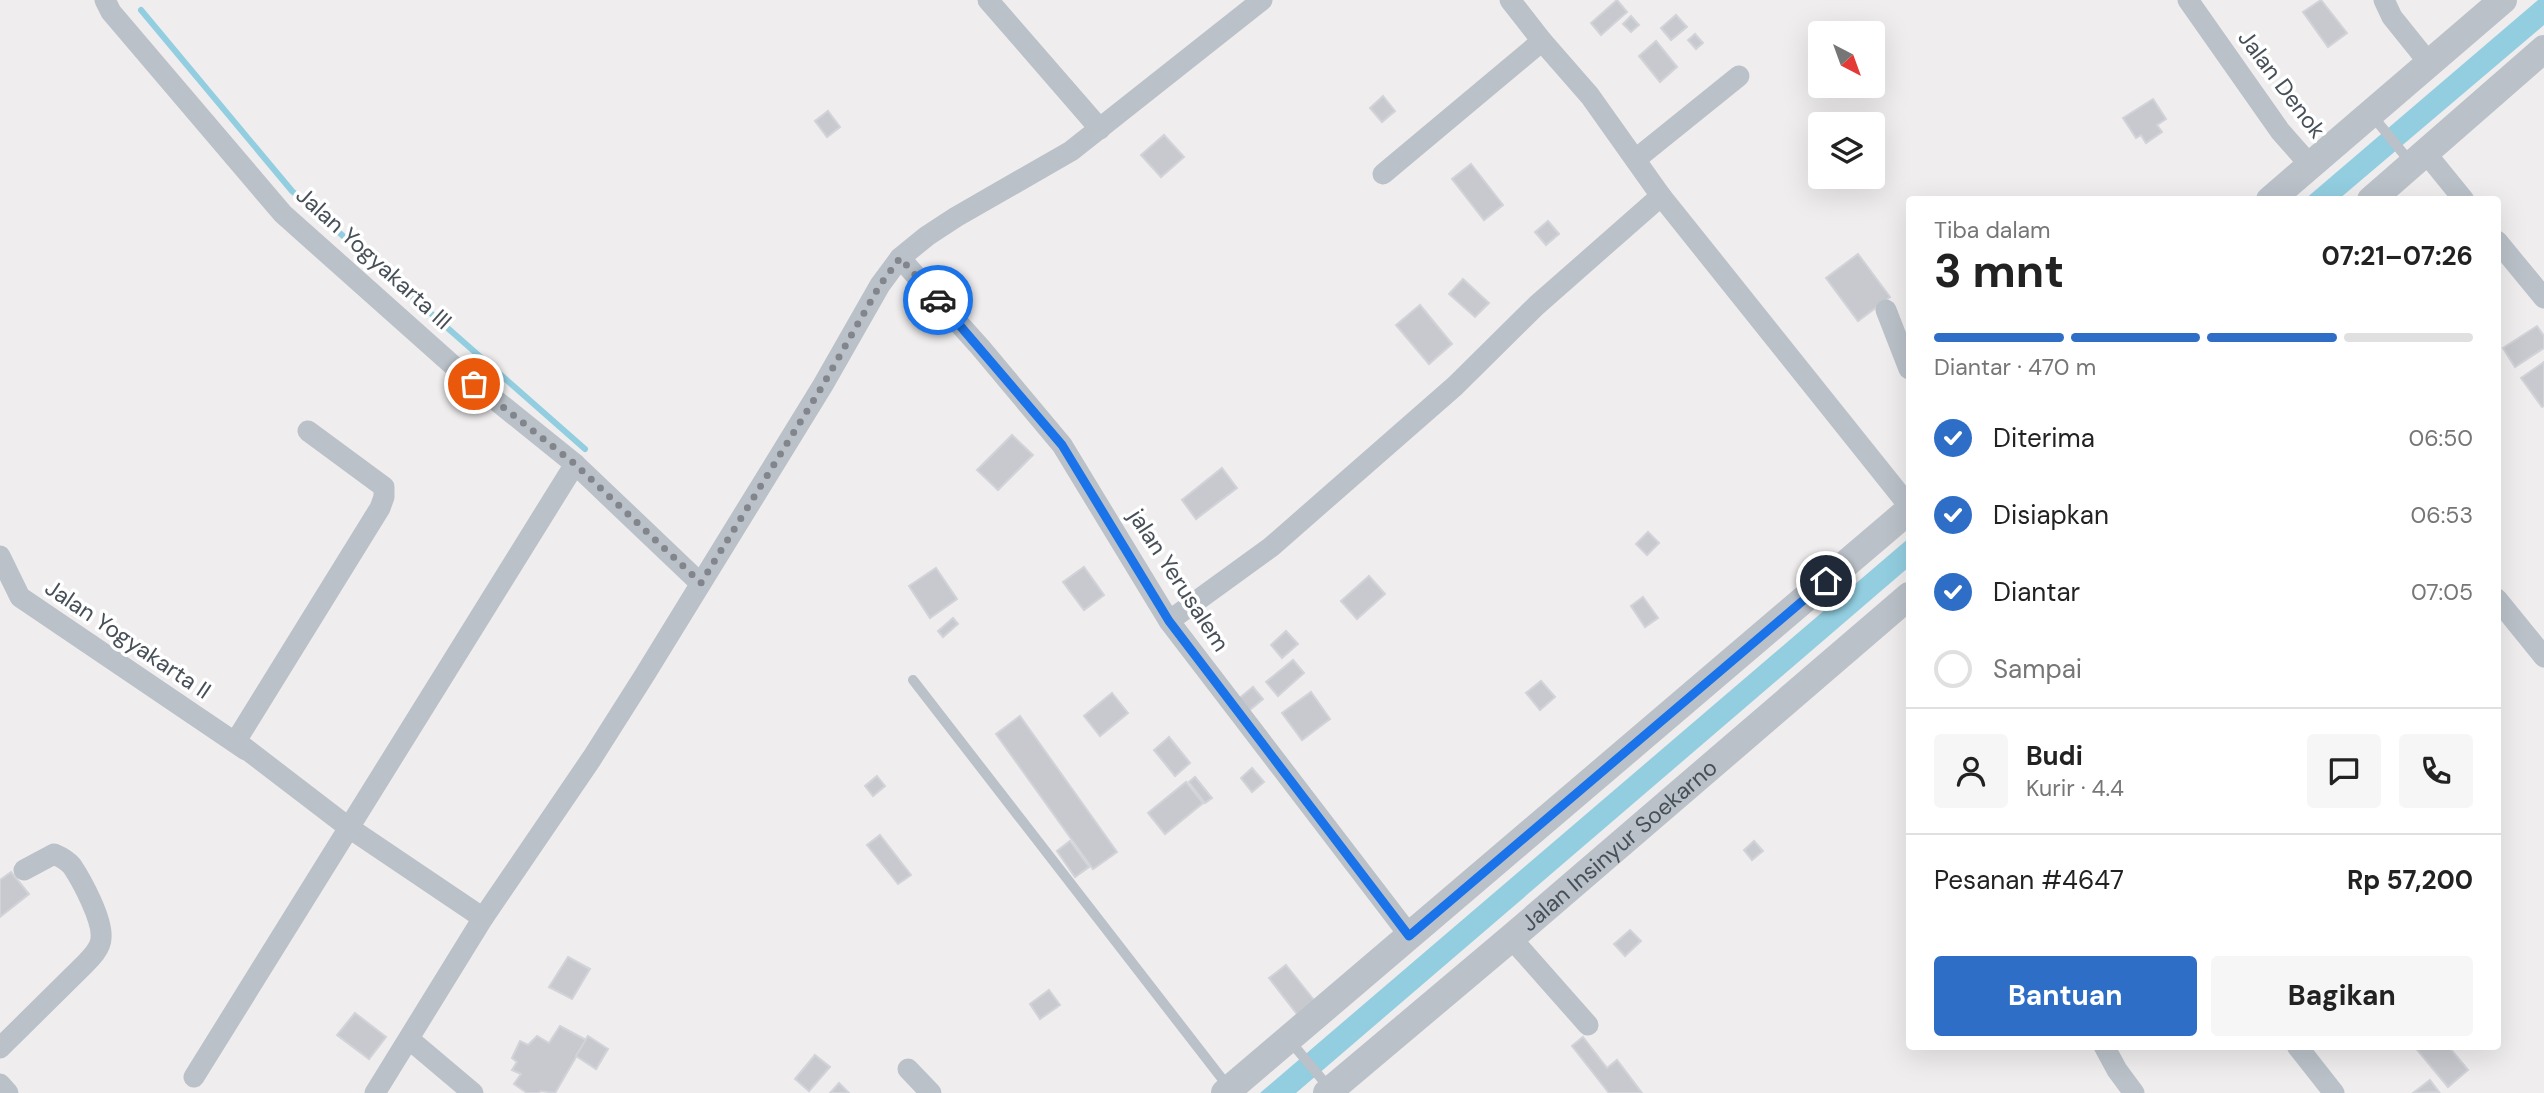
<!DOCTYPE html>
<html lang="id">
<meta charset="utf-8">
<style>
body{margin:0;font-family:"DM Sans",sans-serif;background:#f6f6f6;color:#222;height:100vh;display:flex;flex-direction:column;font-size:26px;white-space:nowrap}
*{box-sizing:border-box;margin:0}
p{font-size:23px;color:#767676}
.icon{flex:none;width:38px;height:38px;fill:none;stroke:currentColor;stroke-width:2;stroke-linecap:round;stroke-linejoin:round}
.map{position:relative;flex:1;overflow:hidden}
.sheet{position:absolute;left:1906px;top:196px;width:595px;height:854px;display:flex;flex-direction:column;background:#fff;border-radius:7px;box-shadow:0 7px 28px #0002}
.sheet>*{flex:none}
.needle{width:46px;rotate:139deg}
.fabs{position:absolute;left:1808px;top:21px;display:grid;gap:14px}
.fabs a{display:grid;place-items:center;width:77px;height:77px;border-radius:7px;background:#fff;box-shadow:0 7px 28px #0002;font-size:35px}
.pin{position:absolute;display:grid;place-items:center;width:60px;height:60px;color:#fff;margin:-30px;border:4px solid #fff;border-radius:50%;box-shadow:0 2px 7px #0007}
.courier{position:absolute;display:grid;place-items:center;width:70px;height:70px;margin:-35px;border:5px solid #1a73e8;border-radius:50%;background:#fff;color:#222;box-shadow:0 2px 9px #0007}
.overview em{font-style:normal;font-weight:700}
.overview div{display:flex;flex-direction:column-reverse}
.overview{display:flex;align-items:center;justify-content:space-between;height:119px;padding:0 28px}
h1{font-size:46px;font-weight:700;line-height:52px}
.bar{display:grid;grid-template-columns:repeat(4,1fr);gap:10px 7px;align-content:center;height:84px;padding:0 28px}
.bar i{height:9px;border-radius:5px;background:#e0e0e0}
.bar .current{background:#2e6ec7}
.bar p{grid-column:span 4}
.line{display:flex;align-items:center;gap:18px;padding:0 28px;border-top:2px solid #e0e0e0}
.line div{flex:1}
.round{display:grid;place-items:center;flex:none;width:74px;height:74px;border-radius:7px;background:#f6f6f6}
ol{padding:0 28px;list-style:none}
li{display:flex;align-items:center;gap:21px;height:77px}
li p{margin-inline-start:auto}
li .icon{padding:7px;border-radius:50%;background:#2e6ec7;color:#fff;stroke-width:4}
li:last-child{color:#767676}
li i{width:38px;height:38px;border:4px solid #e0e0e0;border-radius:50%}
.button{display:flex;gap:14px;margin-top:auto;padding:14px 28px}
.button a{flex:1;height:80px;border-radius:7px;background:#2e6ec7;color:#fff;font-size:28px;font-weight:700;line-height:80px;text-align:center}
.button a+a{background:#f6f6f6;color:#222}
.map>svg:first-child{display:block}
.water{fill:#92cee0}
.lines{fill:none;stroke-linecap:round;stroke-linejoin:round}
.stream{stroke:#92cee0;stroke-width:6}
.building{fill:#c7c9cf;stroke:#d1d3d8;stroke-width:2}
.service{stroke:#bac1c8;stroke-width:10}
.minor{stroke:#bac1c8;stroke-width:21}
.tertiary{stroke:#bac1c8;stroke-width:28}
.done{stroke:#82868c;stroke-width:7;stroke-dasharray:0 12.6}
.route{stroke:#1a73e8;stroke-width:9}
.labels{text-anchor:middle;stroke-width:7;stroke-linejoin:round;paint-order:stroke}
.street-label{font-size:23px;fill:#474f58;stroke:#fff}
</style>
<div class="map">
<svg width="2544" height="1093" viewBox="0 0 2544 1093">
<rect width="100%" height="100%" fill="#efeded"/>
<!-- water -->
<g class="water">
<path d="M2538 0H2544V25L2339 199 2304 200Z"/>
<path d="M1909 538V567L1296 1093H1260Z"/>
</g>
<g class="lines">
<!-- stream -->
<path class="stream" d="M141 10 292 191 585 449"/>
</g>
<!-- building -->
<g class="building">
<path d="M1617 0 1627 12 1601 35 1591 23Z"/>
<path d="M2321 0 2347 33 2328 47 2303 12Z"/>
<path d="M1676 15 1687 27 1671 40 1661 28Z"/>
<path d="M1631 16 1639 25 1631 32 1623 24Z"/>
<path d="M1695 34 1703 43 1696 49 1688 40Z"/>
<path d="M1656 41 1677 67 1660 82 1639 56Z"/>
<path d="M1383 96 1395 111 1382 122 1370 108Z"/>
<path d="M2153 99 2166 119 2157 125 2162 132 2146 143 2141 135 2136 138 2123 118Z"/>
<path d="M828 111 840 127 827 137 815 121Z"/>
<path d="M1164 135 1184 157 1161 177 1141 155Z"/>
<path d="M1471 164 1503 205 1484 220 1452 179Z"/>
<path d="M1548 221 1559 234 1546 245 1535 232Z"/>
<path d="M1858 254 1890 297 1858 321 1826 278Z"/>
<path d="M1463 279 1489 303 1475 317 1449 294Z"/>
<path d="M1420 305 1452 344 1429 364 1396 325Z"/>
<path d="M2537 326 2544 336V348L2515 367 2503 348Z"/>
<path d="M2544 362V406L2542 407 2521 378Z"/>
<path d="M1012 435 1033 455 998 490 977 470Z"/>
<path d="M1222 468 1237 488 1196 519 1182 500Z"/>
<path d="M1648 532 1659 543 1647 555 1636 544Z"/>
<path d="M1084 567 1104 595 1084 610 1063 582Z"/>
<path d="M936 568 957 599 930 618 909 586Z"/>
<path d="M1369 576 1385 594 1357 619 1341 601Z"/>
<path d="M1643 597 1658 618 1645 627 1631 606Z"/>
<path d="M953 618 958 624 943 637 938 631Z"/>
<path d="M1286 631 1298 644 1282 658 1271 645Z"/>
<path d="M1293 660 1304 673 1278 696 1266 682Z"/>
<path d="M1541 681 1555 697 1540 710 1526 693Z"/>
<path d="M1253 687 1263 699 1246 713 1236 701Z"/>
<path d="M1311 692 1330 719 1302 740 1282 713Z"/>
<path d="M1112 693 1128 713 1100 736 1084 716Z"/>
<path d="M1020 716 1117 852 1093 869 996 734Z"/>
<path d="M1169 737 1190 763 1175 776 1154 750Z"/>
<path d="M1252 768 1264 782 1252 792 1241 778Z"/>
<path d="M877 776 885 786 873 796 865 786Z"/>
<path d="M1195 777 1212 798 1205 803 1189 782Z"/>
<path d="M1186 782 1203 803 1165 834 1148 813Z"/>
<path d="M880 835 911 875 898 884 867 845Z"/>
<path d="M1070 841 1089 867 1075 877 1057 851Z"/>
<path d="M1754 841 1763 851 1752 860 1744 850Z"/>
<path d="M11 872 29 894 0 917V880Z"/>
<path d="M1630 930 1641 941 1625 956 1614 944Z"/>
<path d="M568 957 590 969 572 999 549 987Z"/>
<path d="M1286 965 1314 1000 1297 1014 1269 978Z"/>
<path d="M1049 990 1060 1005 1040 1019 1030 1004Z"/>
<path d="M355 1013 386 1037 369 1059 337 1035Z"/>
<path d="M560 1026 586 1040 555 1093 541 1091 538 1093H527L514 1084 521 1074 512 1070 517 1062 512 1058 520 1041 528 1045 537 1036 549 1043Z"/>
<path d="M588 1036 608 1049 596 1069 576 1056Z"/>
<path d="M1583 1037 1607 1068 1617 1060 1642 1093H1609L1572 1046Z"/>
<path d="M2414 1046H2448L2468 1070 2448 1087Z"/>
<path d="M815 1055 830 1067 809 1091 795 1079Z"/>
<path d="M2430 1080 2439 1092 2413 1093Z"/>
<path d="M839 1083 849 1093H830Z"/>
</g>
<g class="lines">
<!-- service -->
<g class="service">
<path d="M2371 114 2411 163"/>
<path d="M913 680 1230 1089"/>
<path d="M1290 1041 1331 1090"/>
</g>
<!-- minor -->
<g class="minor">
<path d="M105 0 111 12 283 214 457 369 575 464 700 583"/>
<path d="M988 0 1100 129"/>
<path d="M1510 0 1542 41 1590 96 1661 196 1909 506"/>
<path d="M2188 0 2280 131 2310 165"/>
<path d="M2384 0 2392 17 2429 63"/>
<path d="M2425 152 2464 200"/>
<path d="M1636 159 1739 76"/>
<path d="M1383 174 1542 41"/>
<path d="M2497 241 2544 298"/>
<path d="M900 258 980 347 1062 445 1169 621 1410 936"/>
<path d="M1886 310 1909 369"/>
<path d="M308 431 384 487V497L380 508 239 736 237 742 348 827 483 918"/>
<path d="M0 556 20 597 246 750"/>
<path d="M2497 599 2544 657"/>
<path d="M1169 621 1271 547 1455 386 1537 305 1661 196"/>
<path d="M1511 938 1588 1025"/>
<path d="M409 1039 473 1093"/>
<path d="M2104 1046 2117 1070 2134 1093"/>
<path d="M2297 1046 2334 1093"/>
<path d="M0 1048 84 965C91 958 101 948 101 938 103 920 82 881 72 866 67 860 61 857 54 854L24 870"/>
<path d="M908 1069 931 1093"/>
<path d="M194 1077 575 464"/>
<path d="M0 1084 8 1093"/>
<path d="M375 1093 483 918 592 758 644 676 823 385 880 285 900 258 927 236 956 217 1071 151 1262 0"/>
</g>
<!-- tertiary -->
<g class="tertiary">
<path d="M2270 200 2503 0"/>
<path d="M2371 200 2544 49"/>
<path d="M1225 1093 1909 510"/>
<path id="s1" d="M1327 1093 1511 938 1909 596"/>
</g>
</g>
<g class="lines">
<!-- done -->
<path class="done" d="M474 384 575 464 701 583 823 385 880 285 900 258 938 300"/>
<!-- route -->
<path class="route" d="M938 300 1062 445 1169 621 1409 936 1826 581"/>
</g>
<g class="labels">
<!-- street labels -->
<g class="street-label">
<text transform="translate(2282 84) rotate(53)" y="8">Jalan Denok</text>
<text transform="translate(374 258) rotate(42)" y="8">Jalan Yogyakarta III</text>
<text transform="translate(1179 580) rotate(57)" y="8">jalan Yerusalem</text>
<text transform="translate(128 639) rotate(34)" y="8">Jalan Yogyakarta II</text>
<text dy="8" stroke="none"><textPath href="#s1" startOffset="383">Jalan Insinyur Soekarno</textPath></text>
</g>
</g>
</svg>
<div class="fabs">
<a><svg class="needle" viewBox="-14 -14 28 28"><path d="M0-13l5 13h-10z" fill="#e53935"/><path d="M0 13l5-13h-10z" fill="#767676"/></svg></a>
<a><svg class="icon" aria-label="layers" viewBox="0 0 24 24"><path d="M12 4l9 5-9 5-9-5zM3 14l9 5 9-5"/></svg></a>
</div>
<div class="pin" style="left:474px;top:384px;background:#ea580c"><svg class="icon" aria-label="bag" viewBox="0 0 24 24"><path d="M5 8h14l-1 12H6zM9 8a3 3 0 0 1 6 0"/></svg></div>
<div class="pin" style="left:1826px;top:581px;background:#1f2937"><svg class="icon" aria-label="home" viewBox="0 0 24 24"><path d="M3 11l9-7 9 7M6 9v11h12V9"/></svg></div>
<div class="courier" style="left:938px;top:300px"><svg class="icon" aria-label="car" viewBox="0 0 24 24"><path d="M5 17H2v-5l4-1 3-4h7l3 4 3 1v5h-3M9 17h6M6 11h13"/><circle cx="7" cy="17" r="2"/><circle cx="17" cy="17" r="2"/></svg></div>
<section class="sheet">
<div class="overview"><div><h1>3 mnt</h1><p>Tiba dalam</p></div><em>07:21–07:26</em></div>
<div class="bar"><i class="current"></i><i class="current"></i><i class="current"></i><i></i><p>Diantar · 470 m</p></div>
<ol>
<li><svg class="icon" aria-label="check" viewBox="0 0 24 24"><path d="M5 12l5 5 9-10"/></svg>Diterima<p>06:50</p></li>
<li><svg class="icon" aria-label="check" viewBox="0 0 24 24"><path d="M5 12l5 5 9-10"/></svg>Disiapkan<p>06:53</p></li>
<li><svg class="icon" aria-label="check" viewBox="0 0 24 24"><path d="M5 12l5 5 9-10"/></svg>Diantar<p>07:05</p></li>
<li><i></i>Sampai</li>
</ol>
<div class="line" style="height:126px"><a class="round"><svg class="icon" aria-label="person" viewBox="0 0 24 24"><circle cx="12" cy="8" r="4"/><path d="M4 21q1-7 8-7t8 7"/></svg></a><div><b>Budi</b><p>Kurir · 4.4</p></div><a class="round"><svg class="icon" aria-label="chat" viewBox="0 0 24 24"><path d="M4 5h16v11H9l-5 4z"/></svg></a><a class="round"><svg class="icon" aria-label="phone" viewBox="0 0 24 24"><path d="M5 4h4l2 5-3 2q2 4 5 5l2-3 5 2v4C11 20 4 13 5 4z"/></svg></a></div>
<div class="line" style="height:91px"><div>Pesanan #4647</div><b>Rp 57,200</b></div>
<div class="button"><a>Bantuan</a><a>Bagikan</a></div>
</section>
</div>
